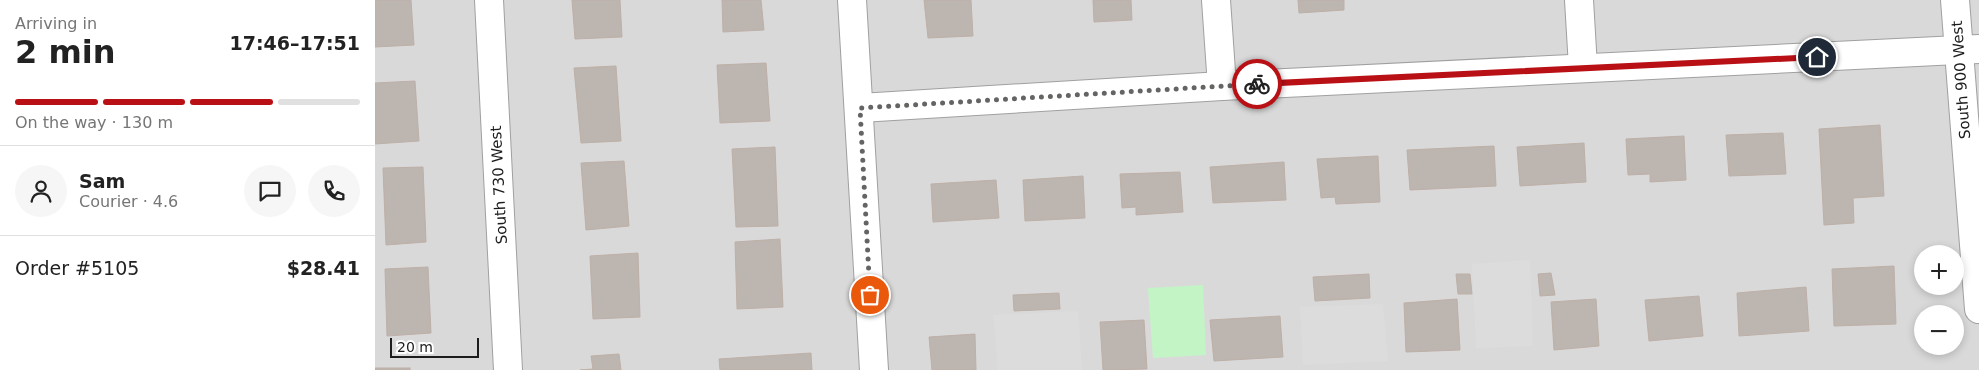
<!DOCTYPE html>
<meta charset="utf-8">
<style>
body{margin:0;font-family:"DejaVu Sans",sans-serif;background:#f6f6f6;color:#222;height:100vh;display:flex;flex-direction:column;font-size:19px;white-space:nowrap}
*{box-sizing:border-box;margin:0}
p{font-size:16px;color:#767676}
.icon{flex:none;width:28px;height:28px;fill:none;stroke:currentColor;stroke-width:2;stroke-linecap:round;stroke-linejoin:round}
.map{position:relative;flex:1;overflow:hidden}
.details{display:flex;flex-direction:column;background:#fff;width:375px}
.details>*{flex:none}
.controls{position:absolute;left:1539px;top:245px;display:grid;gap:10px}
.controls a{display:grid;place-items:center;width:50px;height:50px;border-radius:50%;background:#fff;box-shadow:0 2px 8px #0003;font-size:25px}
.scale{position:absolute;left:15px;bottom:12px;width:89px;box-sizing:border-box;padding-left:5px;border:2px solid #1c1c1c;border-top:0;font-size:14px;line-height:18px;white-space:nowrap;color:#1c1c1c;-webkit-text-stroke:4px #fff;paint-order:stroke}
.pin{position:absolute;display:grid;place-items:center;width:42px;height:42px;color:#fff;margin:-21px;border:2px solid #fff;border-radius:50%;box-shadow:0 1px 5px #0007}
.courier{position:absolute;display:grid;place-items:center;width:50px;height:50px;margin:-25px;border:4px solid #b91015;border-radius:50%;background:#fff;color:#222;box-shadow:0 1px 6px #0007}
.head em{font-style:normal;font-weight:700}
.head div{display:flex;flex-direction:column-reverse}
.head{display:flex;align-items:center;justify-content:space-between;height:85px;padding:0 15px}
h1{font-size:32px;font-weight:700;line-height:38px}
.bar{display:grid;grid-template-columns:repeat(4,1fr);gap:8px 5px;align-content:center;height:60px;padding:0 15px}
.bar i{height:6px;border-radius:4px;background:#e0e0e0}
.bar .selected{background:#b91015}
.bar p{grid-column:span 4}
.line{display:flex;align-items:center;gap:12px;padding:0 15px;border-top:1px solid #e0e0e0}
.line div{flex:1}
.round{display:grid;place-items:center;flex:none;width:52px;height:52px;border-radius:26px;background:#f6f6f6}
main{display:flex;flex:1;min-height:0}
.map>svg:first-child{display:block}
.residential{fill:#dad9da;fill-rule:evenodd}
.park{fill:#c3f4c5}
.parking{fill:#dcdcdc}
.building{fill:#bdb5b0;stroke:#bdb0a7}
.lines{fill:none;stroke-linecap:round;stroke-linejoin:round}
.minor-casing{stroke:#a0a0a0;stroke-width:30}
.minor{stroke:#fff;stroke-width:28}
.done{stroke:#656462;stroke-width:5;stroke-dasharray:0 9}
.route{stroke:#b91015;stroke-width:6}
.labels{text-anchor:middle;stroke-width:4.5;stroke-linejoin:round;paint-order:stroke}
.street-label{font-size:15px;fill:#1c1c1c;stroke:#fff}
</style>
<main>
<section class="details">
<div class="head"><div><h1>2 min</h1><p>Arriving in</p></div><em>17:46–17:51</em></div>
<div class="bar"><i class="selected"></i><i class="selected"></i><i class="selected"></i><i></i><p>On the way · 130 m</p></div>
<div class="line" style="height:90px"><a class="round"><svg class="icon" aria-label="person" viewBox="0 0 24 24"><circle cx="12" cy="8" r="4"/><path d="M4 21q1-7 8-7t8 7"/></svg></a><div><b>Sam</b><p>Courier · 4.6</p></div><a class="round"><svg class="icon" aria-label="chat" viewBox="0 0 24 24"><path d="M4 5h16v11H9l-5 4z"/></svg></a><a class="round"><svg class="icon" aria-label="phone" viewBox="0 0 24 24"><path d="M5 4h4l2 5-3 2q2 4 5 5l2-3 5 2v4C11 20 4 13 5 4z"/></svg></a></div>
<div class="line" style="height:65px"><div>Order #5105</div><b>$28.41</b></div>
</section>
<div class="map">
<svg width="1604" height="370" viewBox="0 0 1604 370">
<rect width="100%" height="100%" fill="#ede9e3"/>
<!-- residential -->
<path class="residential" d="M0 0H1604V370H0ZM1548 254H1580V286H1548ZM1548 314H1580V346H1548Z"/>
<!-- park -->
<path class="park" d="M828 285 831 355 778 358 773 288Z"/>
<!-- parking -->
<g class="parking">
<path d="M1155 260 1158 346 1101 348 1097 264Z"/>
<path d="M1008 304 1013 361 928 365 925 307Z"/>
<path d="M703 311 707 370H623L618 315Z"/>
</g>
<!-- building -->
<g class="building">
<path d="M0 0H36L39 45 0 47Z"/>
<path d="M197 0H245L247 37 200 39Z"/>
<path d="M347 0H386L389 30 348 32Z"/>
<path d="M549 0H596L598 36 553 38Z"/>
<path d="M718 0H756L757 20 719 22Z"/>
<path d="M923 0H969V10L924 13Z"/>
<path d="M391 63 395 121 345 123 342 65Z"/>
<path d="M241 66 246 141 206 143 199 68Z"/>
<path d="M40 81 44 141 0 144V83Z"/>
<path d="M1505 125 1509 196 1478 198 1479 223 1449 225 1444 129Z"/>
<path d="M1408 133 1411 174 1354 176 1351 135Z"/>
<path d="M1309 136 1311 180 1275 182V174L1253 175 1251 139Z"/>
<path d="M1209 143 1211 182 1145 186 1142 147Z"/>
<path d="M1119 146 1121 186 1035 190 1032 150Z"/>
<path d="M400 147 403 226 361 227 357 149Z"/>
<path d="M1003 156 1005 202 961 204 960 197 946 198 942 159Z"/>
<path d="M249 161 254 226 211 230 206 163Z"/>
<path d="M909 162 911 200 838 203 835 167Z"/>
<path d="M48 167 51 242 11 245 8 168Z"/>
<path d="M805 172 808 212 761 215V207L747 208 745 174Z"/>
<path d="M708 176 710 218 650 221 648 180Z"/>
<path d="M621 180 624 218 558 222 556 184Z"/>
<path d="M405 239 408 307 362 309 360 242Z"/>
<path d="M263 253 265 317 218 319 215 256Z"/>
<path d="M1519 266 1521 324 1459 326 1457 269Z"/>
<path d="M53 267 56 333 12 336 10 269Z"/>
<path d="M1176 273 1180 295 1165 296 1163 274Z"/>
<path d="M994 274 995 298 940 301 938 277Z"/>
<path d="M1081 274H1095L1097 294H1083Z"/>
<path d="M1431 287 1434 331 1364 336 1362 293Z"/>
<path d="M684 293 685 309 639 311 638 295Z"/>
<path d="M1324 296 1328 336 1274 341 1270 300Z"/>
<path d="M1082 299 1085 350 1031 352 1029 303Z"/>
<path d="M1221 299 1224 346 1179 350 1176 302Z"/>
<path d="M905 316 908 357 839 361 835 320Z"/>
<path d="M769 320 772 369 728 370 725 322Z"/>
<path d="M600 334 601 370H557L554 337Z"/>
<path d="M436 353 437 370H345L344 359Z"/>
<path d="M244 354 246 370H205L218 369 216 356Z"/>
<rect x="0" y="368" width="35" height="2"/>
</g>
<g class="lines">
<defs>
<g id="minor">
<path d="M114 0 133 370"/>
<path d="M477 0 499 370"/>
<path d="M841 0 847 86"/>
<path d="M1204 0 1208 67"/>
<path d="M1580 0 1604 309"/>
<path d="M485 108 847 86 1604 49"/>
</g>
</defs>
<!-- minor casing -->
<use href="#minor" class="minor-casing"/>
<!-- minor -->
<use href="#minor" class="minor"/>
</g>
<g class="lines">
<!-- done -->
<path class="done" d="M495 295 485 108 882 84"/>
<!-- route -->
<path class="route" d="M882 84 1442 57"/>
</g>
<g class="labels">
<!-- street labels -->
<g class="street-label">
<text transform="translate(1586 80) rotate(-94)" y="5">South 900 West</text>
<text transform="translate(124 185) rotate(-93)" y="5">South 730 West</text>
</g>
</g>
</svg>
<div class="controls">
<a>+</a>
<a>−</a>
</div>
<div class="scale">20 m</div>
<div class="pin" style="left:495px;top:295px;background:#ea580c"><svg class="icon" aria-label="bag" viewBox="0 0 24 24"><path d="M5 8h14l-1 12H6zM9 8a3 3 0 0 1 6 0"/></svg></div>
<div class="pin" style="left:1442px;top:57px;background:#1f2937"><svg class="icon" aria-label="home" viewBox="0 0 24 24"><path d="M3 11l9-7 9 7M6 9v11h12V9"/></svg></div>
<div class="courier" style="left:882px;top:84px"><svg class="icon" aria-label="bike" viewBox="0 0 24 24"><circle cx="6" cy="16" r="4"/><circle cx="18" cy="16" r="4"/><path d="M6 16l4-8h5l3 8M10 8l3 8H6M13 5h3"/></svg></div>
</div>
</main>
